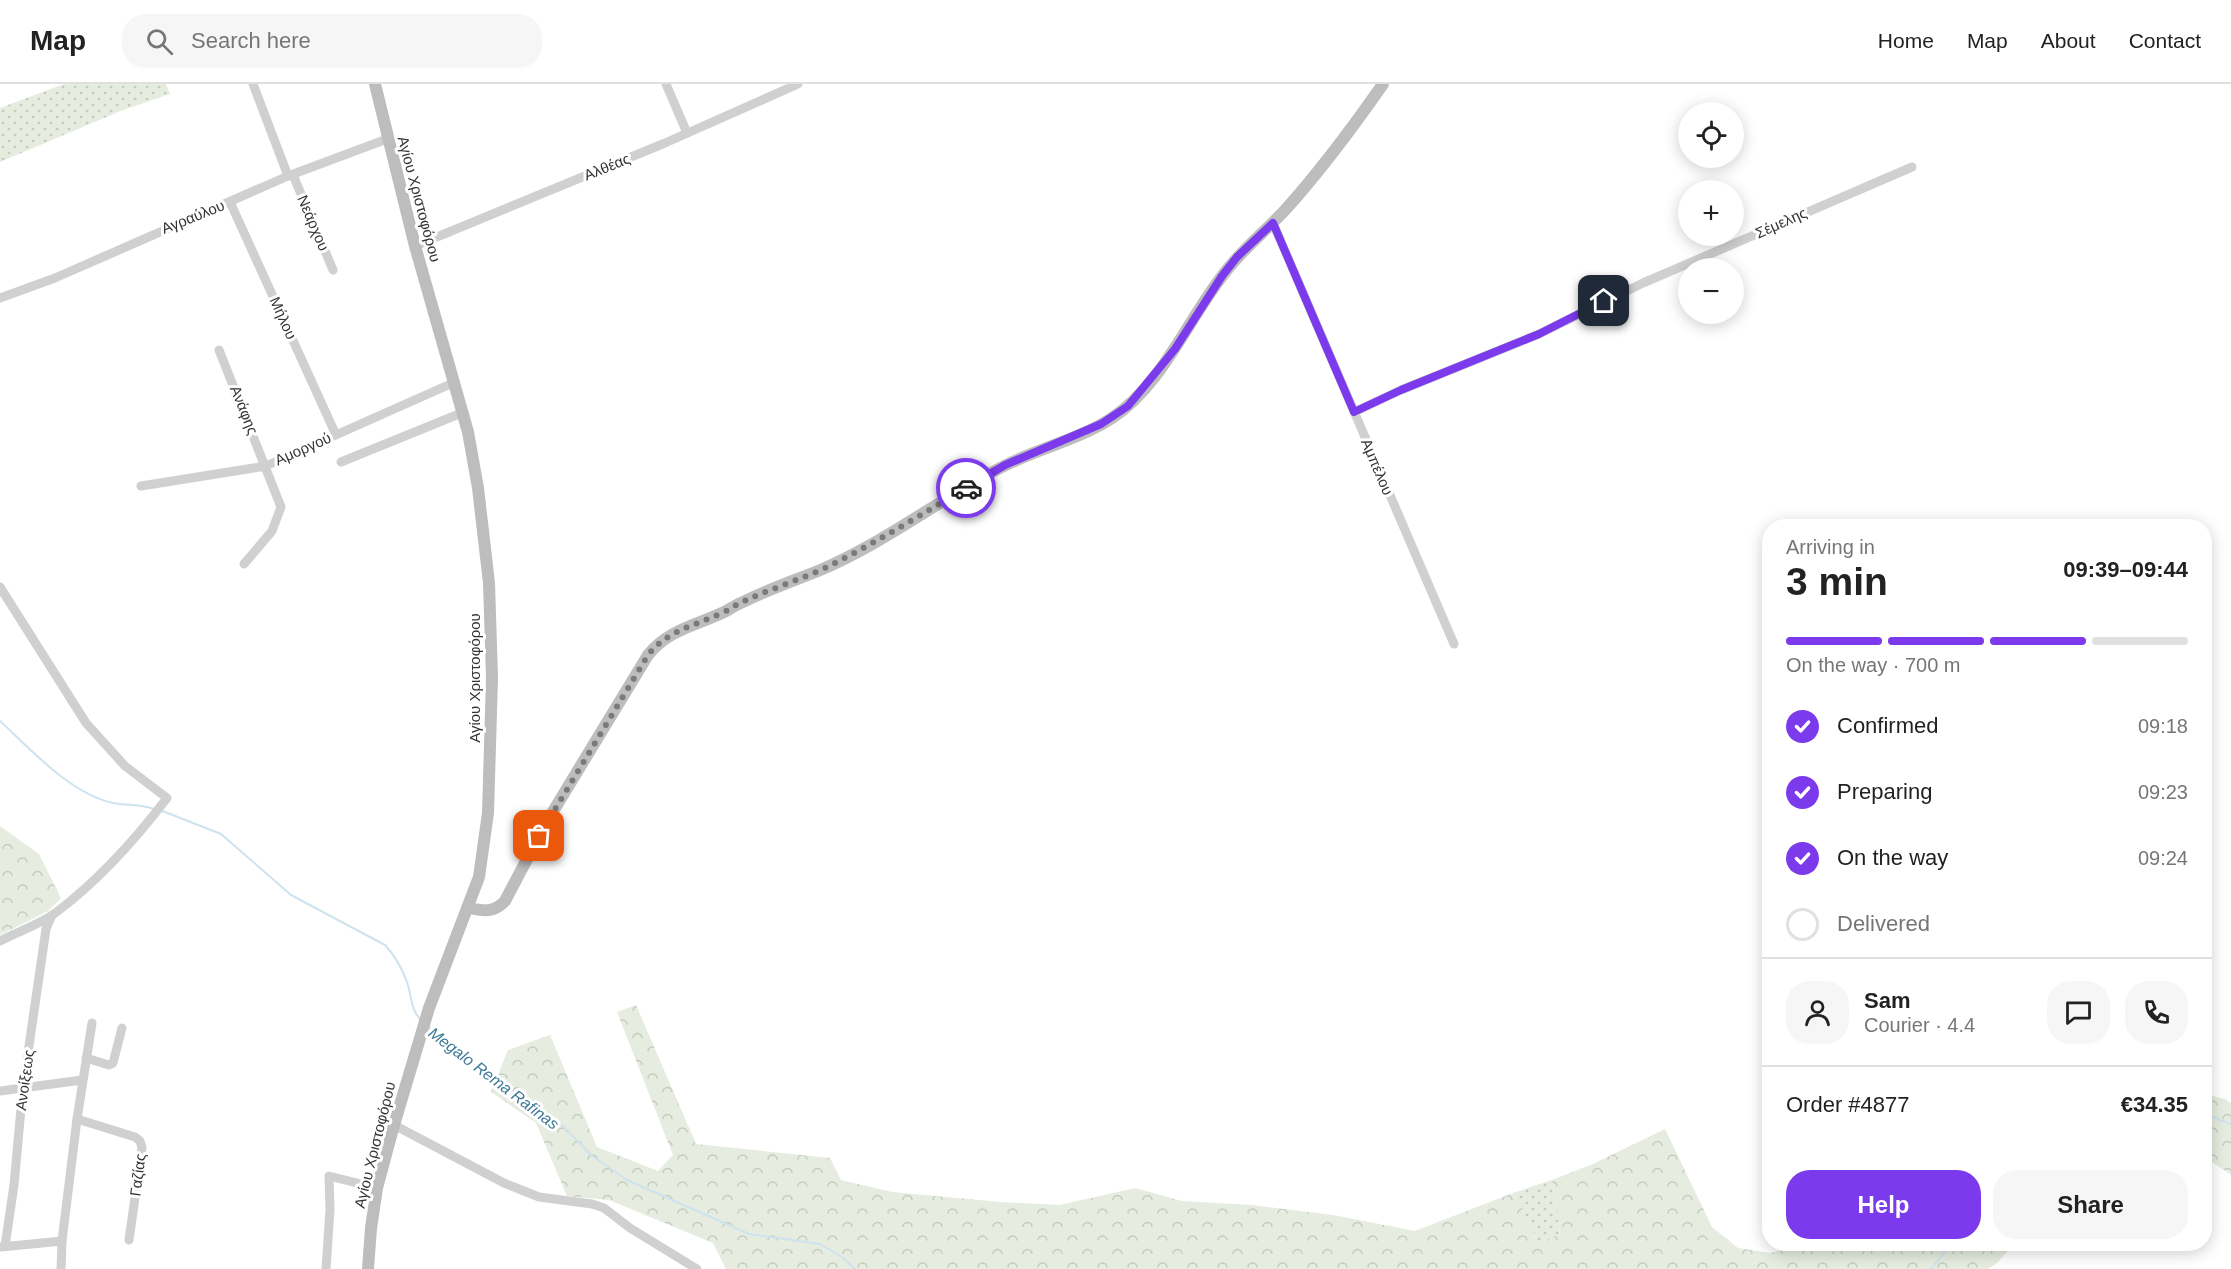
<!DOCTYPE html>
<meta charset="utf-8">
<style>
body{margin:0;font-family:Arial,sans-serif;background:#f6f6f6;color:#222;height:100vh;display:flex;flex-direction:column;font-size:22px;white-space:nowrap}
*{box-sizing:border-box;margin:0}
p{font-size:20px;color:#767676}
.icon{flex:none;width:33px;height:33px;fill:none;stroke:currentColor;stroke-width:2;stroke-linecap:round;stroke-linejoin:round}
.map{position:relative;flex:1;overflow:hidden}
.side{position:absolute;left:1762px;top:435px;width:450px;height:732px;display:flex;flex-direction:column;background:#fff;border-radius:24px;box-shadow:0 3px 15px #0003}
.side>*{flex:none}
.tools{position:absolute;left:1678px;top:18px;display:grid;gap:12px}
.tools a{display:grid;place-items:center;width:66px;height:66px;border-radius:50%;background:#fff;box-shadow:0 3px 15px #0003;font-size:30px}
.pin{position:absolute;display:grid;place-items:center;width:51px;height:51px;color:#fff;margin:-26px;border-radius:12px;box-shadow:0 3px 9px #0006}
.courier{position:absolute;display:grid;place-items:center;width:60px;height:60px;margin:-30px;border:4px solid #7c3aed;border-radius:50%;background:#fff;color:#222;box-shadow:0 2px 8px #0007}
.overview em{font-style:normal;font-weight:600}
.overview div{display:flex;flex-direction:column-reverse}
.overview{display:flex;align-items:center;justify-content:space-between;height:102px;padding:0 24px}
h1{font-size:39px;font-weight:600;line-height:45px}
.bar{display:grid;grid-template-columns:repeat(4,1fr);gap:9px 6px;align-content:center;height:72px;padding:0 24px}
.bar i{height:8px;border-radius:4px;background:#e0e0e0}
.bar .active{background:#7c3aed}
.bar p{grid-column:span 4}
.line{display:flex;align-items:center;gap:15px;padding:0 24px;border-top:2px solid #e0e0e0}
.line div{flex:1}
.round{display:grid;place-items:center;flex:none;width:63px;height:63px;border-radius:24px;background:#f6f6f6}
ol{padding:0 24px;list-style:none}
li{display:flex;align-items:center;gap:18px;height:66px}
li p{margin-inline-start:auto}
li .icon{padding:6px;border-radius:50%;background:#7c3aed;color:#fff;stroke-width:4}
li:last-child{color:#767676}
li i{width:33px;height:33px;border:3px solid #e0e0e0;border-radius:50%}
.action{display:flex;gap:12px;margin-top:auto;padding:12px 24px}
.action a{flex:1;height:69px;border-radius:24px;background:#7c3aed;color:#fff;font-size:24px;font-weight:600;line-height:69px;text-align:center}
.action a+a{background:#f6f6f6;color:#222}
header{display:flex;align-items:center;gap:36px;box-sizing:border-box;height:84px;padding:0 30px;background:#fff;border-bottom:2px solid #e0e0e0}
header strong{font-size:28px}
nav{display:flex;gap:33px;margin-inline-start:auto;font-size:21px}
.search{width:420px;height:54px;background:#f6f6f6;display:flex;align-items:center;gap:15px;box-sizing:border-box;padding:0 21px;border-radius:24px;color:#767676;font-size:22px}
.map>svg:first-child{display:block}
.grass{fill:url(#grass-dots)}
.forest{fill:url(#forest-crowns)}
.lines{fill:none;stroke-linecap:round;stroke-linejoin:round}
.stream{stroke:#cee3ee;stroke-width:2}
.street{stroke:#d0d0d0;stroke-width:9}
.secondary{stroke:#bdbdbd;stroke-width:12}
.done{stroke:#7a7a7a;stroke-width:6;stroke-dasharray:0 10.8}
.route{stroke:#7c3aed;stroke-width:8}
.labels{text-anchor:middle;stroke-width:6;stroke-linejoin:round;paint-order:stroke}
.street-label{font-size:15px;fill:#333;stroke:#fff}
.water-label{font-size:16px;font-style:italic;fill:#3e7997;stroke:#fff}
</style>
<header>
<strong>Map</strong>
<div class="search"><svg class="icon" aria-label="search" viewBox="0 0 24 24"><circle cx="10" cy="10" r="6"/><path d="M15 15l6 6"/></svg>Search here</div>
<nav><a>Home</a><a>Map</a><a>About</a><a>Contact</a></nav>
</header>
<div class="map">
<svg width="2231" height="1185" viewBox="0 0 2231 1185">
<defs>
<pattern id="grass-dots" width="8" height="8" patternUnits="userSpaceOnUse" patternTransform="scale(1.5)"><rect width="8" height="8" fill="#e6ecdf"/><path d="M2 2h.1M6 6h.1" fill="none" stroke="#c6cbc0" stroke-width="1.8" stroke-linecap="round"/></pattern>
<pattern id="forest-crowns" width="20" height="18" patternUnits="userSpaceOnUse" patternTransform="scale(1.5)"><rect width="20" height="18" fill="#e6ecdf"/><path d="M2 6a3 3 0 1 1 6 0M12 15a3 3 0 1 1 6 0" fill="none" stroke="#c6cbc0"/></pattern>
</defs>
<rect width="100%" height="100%" fill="#fff"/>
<!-- grass -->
<g class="grass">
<path d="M64 0H166L170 10 123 26 0 78V24Z"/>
<path d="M1552 1096 1560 1149 1539 1160 1513 1109Z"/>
</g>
<!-- forest -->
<g class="forest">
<path d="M0 742 39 770 61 814 48 827 0 851Z"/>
<path d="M636 921 696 1060 830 1074 841 1096 892 1108 1000 1118 1060 1121 1135 1104 1182 1117 1251 1121 1333 1131 1415 1147 1513 1109 1539 1160 1560 1149 1552 1096 1593 1080 1665 1045 1712 1143 1738 1164 1771 1169 1805 1160H2014L1997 1179 1988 1185H726L713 1159 609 1116 567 1112 536 1039 491 1008 508 966 550 951 597 1063 658 1087 673 1071 617 928Z"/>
<path d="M2205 1010 2225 1015 2231 1019V1091L2205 1073Z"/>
</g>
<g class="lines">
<!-- stream -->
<g class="stream">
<path d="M0 637C30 665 71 710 113 719 128 722 138 719 154 725"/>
<path d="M160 726 221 750 291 811 385 861C395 872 402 884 407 898 412 912 410 926 422 937"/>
<path d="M428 943 499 1000 536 1021 563 1042 591 1071 627 1096 749 1150 820 1160 842 1173 855 1185"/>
<path d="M2205 1030 2231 1040"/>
<path d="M1931 1185 1951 1160"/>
</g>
<!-- street -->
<g class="street">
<path d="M253 0 288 92"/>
<path d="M666 0 687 49"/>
<path d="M293 91 333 186"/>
<path d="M230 118 336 351"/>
<path d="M1273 139 1454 560"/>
<path d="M415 162 665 59 798 0"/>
<path d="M0 214 55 194 288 92 387 55"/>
<path d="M219 266 281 423 272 447 244 480"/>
<path d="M1354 328 1401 306 1539 250 1643 199 1912 83"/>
<path d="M341 378 464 328"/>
<path d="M141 402 266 382 455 298"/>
<path d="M0 503 86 639 125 682 167 714C135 756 97 798 54 830 38 841 17 848 0 857"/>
<path d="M86 974 109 981 113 979 122 944"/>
<path d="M0 1007 82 996"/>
<path d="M77 1035 135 1053 140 1057 142 1064 129 1156"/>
<path d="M394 1041 504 1099 539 1113 592 1120 604 1124 630 1144 697 1185"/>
<path d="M5 1162 14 1101 23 1003 46 845 52 831"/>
<path d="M1 1163 62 1157"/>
<path d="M61 1185 62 1157 77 1035 92 939"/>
<path d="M326 1185 330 1125 329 1092 377 1104"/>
</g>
<!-- secondary -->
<g class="secondary">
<path d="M469 824C483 827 494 829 505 817L546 739 648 571C668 546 694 542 722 529 729 526 735 521 743 518 767 506 793 497 818 487 885 459 942 413 1006 381 1040 364 1080 355 1112 334 1162 301 1187 237 1223 191 1241 166 1265 148 1286 125 1321 86 1353 43 1383 0"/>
<path d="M368 1185 371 1144 377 1104 394 1041 429 924 479 793 488 729 492 594 489 499 478 404 468 348 415 162 375 0"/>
</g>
</g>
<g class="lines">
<!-- done -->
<path class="done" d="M539 752 648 571C668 546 694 542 722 529 729 526 735 521 742 518 768 506 796 497 823 485 872 461 919 432 966 404"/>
<!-- route -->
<path class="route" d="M966 404 1005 381 1101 340 1128 322 1175 265 1222 192 1237 173 1273 139 1354 328 1401 306 1539 250 1604 217"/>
</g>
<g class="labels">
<!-- street labels -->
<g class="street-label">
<text transform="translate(607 83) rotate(-22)" y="5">Αλθέας</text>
<text transform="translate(419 115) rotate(75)" y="5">Αγίου Χριστοφόρου</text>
<text transform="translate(193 133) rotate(-22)" y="5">Αγραύλου</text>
<text transform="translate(313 139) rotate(67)" y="5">Νεάρχου</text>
<text transform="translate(1781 139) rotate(-24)" y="5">Σέμελης</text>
<text transform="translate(283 234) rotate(66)" y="5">Μήλου</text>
<text transform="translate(244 326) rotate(68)" y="5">Ανάφης</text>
<text transform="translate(303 365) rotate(-24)" y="5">Αμοργού</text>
<text transform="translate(1377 383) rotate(67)" y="5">Αμπέλου</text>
<text transform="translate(475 594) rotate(-90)" y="5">Αγίου Χριστοφόρου</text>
<text transform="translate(25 996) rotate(-82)" y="5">Ανοίξεως</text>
<text transform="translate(375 1061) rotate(-76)" y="5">Αγίου Χριστοφόρου</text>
<text transform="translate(138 1091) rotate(-83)" y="5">Γαζίας</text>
</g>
<!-- water labels -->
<g class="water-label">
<text transform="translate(494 994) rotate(37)" y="6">Megalo Rema Rafinas</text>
</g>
</g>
</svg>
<div class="tools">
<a><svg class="icon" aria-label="locate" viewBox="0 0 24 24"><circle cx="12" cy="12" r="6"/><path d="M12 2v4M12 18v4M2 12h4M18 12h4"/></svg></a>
<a>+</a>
<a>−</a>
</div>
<div class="pin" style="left:539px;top:752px;background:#ea580c"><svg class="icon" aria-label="bag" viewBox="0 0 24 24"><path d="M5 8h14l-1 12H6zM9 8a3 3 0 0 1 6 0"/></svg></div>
<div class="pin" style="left:1604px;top:217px;background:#1f2937"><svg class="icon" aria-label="home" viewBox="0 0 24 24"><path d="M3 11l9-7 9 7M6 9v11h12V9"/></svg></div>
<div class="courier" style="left:966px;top:404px"><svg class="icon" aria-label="car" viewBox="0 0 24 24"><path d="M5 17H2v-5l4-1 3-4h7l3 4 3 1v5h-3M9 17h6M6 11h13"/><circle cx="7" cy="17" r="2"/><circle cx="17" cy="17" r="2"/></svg></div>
<section class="side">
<div class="overview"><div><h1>3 min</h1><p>Arriving in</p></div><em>09:39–09:44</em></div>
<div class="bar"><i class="active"></i><i class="active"></i><i class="active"></i><i></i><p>On the way · 700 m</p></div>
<ol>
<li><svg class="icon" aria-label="check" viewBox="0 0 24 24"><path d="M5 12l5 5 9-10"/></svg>Confirmed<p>09:18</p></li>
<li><svg class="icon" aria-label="check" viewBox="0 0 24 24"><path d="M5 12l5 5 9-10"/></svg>Preparing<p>09:23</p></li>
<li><svg class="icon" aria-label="check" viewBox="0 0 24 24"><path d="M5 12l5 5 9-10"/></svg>On the way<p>09:24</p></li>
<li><i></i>Delivered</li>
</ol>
<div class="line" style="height:108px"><a class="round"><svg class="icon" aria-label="person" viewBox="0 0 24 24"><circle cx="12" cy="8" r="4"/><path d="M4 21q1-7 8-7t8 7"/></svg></a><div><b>Sam</b><p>Courier · 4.4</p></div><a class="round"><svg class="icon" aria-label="chat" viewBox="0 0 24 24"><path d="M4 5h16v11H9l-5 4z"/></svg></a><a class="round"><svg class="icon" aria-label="phone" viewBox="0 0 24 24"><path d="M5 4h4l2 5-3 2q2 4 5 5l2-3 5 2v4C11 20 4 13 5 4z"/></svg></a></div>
<div class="line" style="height:78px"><div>Order #4877</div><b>€34.35</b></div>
<div class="action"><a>Help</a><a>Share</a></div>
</section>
</div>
